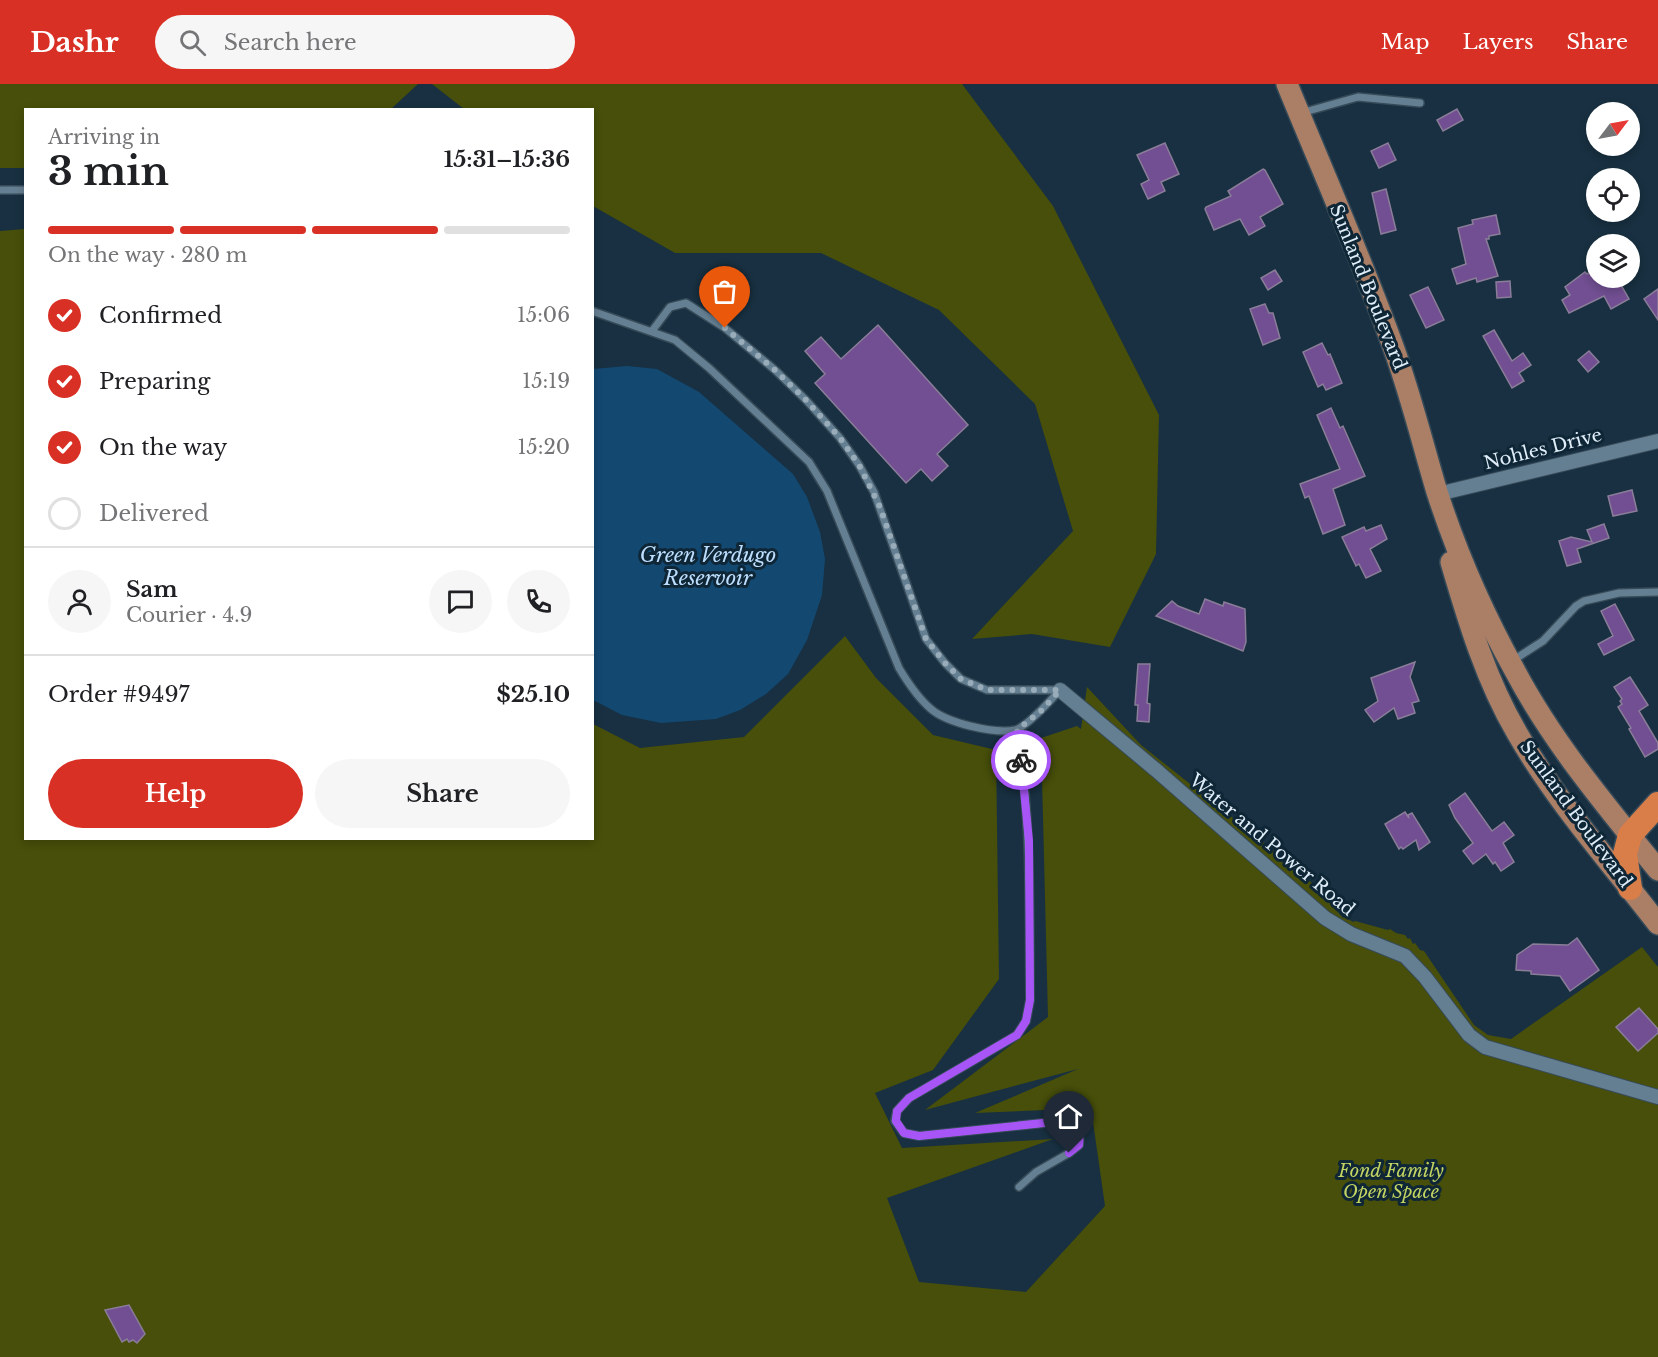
<!DOCTYPE html>
<meta charset="utf-8">
<style>
body{margin:0;font-family:"Libre Baskerville",serif;background:#f6f6f6;color:#202124;height:100vh;display:flex;flex-direction:column;font-size:22px;white-space:nowrap}
*{box-sizing:border-box;margin:0}
p{font-size:20px;color:#757577}
.icon{flex:none;width:33px;height:33px;fill:none;stroke:currentColor;stroke-width:2;stroke-linecap:round;stroke-linejoin:round}
.map{position:relative;flex:1;overflow:hidden}
.sheet{position:absolute;left:24px;top:24px;width:570px;height:732px;display:flex;flex-direction:column;background:#fff;border-radius:0px;box-shadow:0 3px 9px #0003}
.sheet>*{flex:none}
.needle{width:39px;rotate:58deg}
.fabs{position:absolute;left:1586px;top:18px;display:grid;gap:12px}
.fabs a{display:grid;place-items:center;width:54px;height:54px;border-radius:50%;background:#fff;box-shadow:0 3px 9px #0003;font-size:30px}
.pin{position:absolute;display:grid;place-items:center;width:51px;height:51px;color:#fff;margin:-62px -26px;border-radius:50% 50% 50% 0;rotate:-45deg;box-shadow:0 0 6px #0007}
.pin .icon{rotate:45deg}
.courier{position:absolute;display:grid;place-items:center;width:60px;height:60px;margin:-30px;border:4px solid #a855f7;border-radius:50%;background:#fff;color:#222;box-shadow:0 2px 8px #0007}
.headline em{font-style:normal;font-weight:800}
.headline div{display:flex;flex-direction:column-reverse}
.headline{display:flex;align-items:center;justify-content:space-between;height:102px;padding:0 24px}
h1{font-size:39px;font-weight:800;line-height:45px}
.bar{display:grid;grid-template-columns:repeat(4,1fr);gap:9px 6px;align-content:center;height:72px;padding:0 24px}
.bar i{height:8px;border-radius:4px;background:#e0e0e0}
.bar .current{background:#d93025}
.bar p{grid-column:span 4}
.line{display:flex;align-items:center;gap:15px;padding:0 24px;border-top:2px solid #e0e0e0}
.line div{flex:1}
.round{display:grid;place-items:center;flex:none;width:63px;height:63px;border-radius:32px;background:#f6f6f6}
ol{padding:0 24px;list-style:none}
li{display:flex;align-items:center;gap:18px;height:66px}
li p{margin-inline-start:auto}
li .icon{padding:6px;border-radius:50%;background:#d93025;color:#fff;stroke-width:4}
li:last-child{color:#757577}
li i{width:33px;height:33px;border:3px solid #e0e0e0;border-radius:50%}
.action{display:flex;gap:12px;margin-top:auto;padding:12px 24px}
.action a{flex:1;height:69px;border-radius:36px;background:#d93025;color:#fff;font-size:24px;font-weight:800;line-height:69px;text-align:center}
.action a+a{background:#f6f6f6;color:#202124}
header{display:flex;align-items:center;gap:36px;box-sizing:border-box;height:84px;padding:0 30px;background:#d93025;color:#fff}
header strong{font-size:28px}
nav{display:flex;gap:33px;margin-inline-start:auto;font-size:21px}
.search{width:420px;height:54px;background:#f6f6f6;display:flex;align-items:center;gap:15px;box-sizing:border-box;padding:0 21px;border-radius:33px;color:#757577;font-size:22px}
.map>svg:first-child{display:block}
.green{fill:#474f0a}
.water{fill:#134871}
.building{fill:#714f92;stroke:#8a7d98;stroke-width:1.5}
.lines{fill:none;stroke-linecap:round;stroke-linejoin:round}
.service-casing{stroke:#364b59;stroke-width:10}
.minor-casing{stroke:#364b59;stroke-width:16}
.primary-casing{stroke:#364b59;stroke-width:24}
.motorway-casing{stroke:#364b59;stroke-width:27}
.service{stroke:#657f92;stroke-width:7}
.minor{stroke:#657f92;stroke-width:14}
.primary{stroke:#ab7e66;stroke-width:21}
.motorway{stroke:#d97e49;stroke-width:24}
.done{stroke:#99acb9;stroke-width:6;stroke-dasharray:0 10.8}
.route{stroke:#a855f7;stroke-width:8}
.labels{text-anchor:middle;stroke-width:6;stroke-linejoin:round;paint-order:stroke}
.street-label{font-size:18px;fill:#dfeef9;stroke:#0e2636}
.park-label{font-size:18px;font-style:italic;fill:#c3d462;stroke:#0e2636}
.water-label{font-size:20px;font-style:italic;fill:#bddefe;stroke:#0e2636}
</style>
<header>
<strong>Dashr</strong>
<div class="search"><svg class="icon" aria-label="search" viewBox="0 0 24 24"><circle cx="10" cy="10" r="6"/><path d="M15 15l6 6"/></svg>Search here</div>
<nav><a>Map</a><a>Layers</a><a>Share</a></nav>
</header>
<div class="map">
<svg width="1658" height="1273" viewBox="0 0 1658 1273">
<rect width="100%" height="100%" fill="#183041"/>
<!-- green -->
<g class="green">
<path d="M0 0H418L391 25 26 26 25 84H0Z"/>
<path d="M432 0H962L1053 122 1159 331 1156 470 1110 563 1032 550 972 555 1073 447 1035 320 939 226 821 169H675L593 122 592 26 464 25Z"/>
<path d="M25 145 26 754H592L593 640 640 664 744 653 845 552 876 594 933 651 996 666 999 895 933 986 875 1009 902 1064 1053 1055 887 1114 919 1198 1026 1208 1105 1122 1091 1024 975 1029 1078 985 925 1026 1048 933 1041 654 1077 642 1081 645 1087 603 1141 661 1286 776 1295 786 1312 799 1343 834 1345 833 1353 838 1355 837 1388 846 1390 845 1396 849 1405 851 1408 855 1410 854 1413 860 1415 859 1420 866 1424 867 1474 941 1488 951 1511 955 1642 863 1658 883V1273H0V147Z"/>
</g>
<!-- water -->
<path class="water" d="M627 282 657 285 699 308 793 390 807 413 820 448 825 475 822 511 807 556 788 590 766 610 740 626 716 635 661 639 622 631 593 616V285Z"/>
<!-- building -->
<g class="building">
<path d="M1457 25 1463 36 1443 47 1437 36Z"/>
<path d="M1165 59 1179 90 1161 98 1165 107 1148 115 1141 100 1149 96 1137 71Z"/>
<path d="M1388 59 1396 76 1379 84 1371 67Z"/>
<path d="M1263 85 1265 86 1283 120 1260 133 1265 142 1249 151 1240 135 1214 146 1205 125 1206 123 1231 112 1228 107Z"/>
<path d="M1386 105 1396 146 1381 150 1372 109Z"/>
<path d="M1496 131 1500 150 1489 152V155H1486L1498 192 1477 198 1476 194 1457 200 1452 185 1466 180 1458 144 1473 140 1472 136Z"/>
<path d="M1596 184V194H1617L1629 215 1611 225 1604 212 1569 229 1562 216 1570 211 1565 203 1585 188 1587 190Z"/>
<path d="M1275 186 1282 197 1268 206 1261 194Z"/>
<path d="M1510 197 1511 213 1497 214 1496 198Z"/>
<path d="M1428 203 1444 236 1426 244 1410 211Z"/>
<path d="M1658 205V236L1644 215Z"/>
<path d="M1265 220 1269 229H1273L1280 254 1263 261 1250 225Z"/>
<path d="M878 241 968 341 937 370 948 382 932 397 921 385 906 399 815 299 825 290 805 267 821 253 841 275Z"/>
<path d="M1494 246 1512 277 1523 269 1531 281 1519 289 1524 297 1512 304 1483 252Z"/>
<path d="M1322 259 1328 271 1330 270 1342 299 1326 306 1323 300 1318 303 1303 268Z"/>
<path d="M1589 267 1599 278 1588 288 1578 276Z"/>
<path d="M1331 324 1340 344 1343 342 1365 392 1333 405 1345 441 1323 450 1309 412 1305 414 1300 400 1340 385 1317 331Z"/>
<path d="M1632 406 1637 427 1613 432 1608 412Z"/>
<path d="M1604 440 1609 454 1577 465 1581 478 1567 482 1559 457 1571 453 1592 458 1587 446Z"/>
<path d="M1381 441 1387 455 1370 465 1381 487 1366 494 1359 480 1356 482 1342 453 1364 443 1366 447Z"/>
<path d="M1205 515 1223 522 1224 518 1245 525 1246 558 1243 567 1156 532 1172 517 1178 522 1199 530Z"/>
<path d="M1615 520 1634 556 1604 571 1598 560 1613 552 1601 527Z"/>
<path d="M1415 578 1410 593 1419 617 1412 619 1415 629 1398 635 1394 624 1374 638 1365 626 1378 617 1371 594Z"/>
<path d="M1138 580H1150L1147 619 1150 620 1149 638 1137 637 1138 621H1135Z"/>
<path d="M1630 593 1648 621 1639 627 1658 659V665L1645 673 1629 645 1631 644 1618 623 1622 620 1620 617 1622 615 1614 603Z"/>
<path d="M1465 709 1492 747 1504 738 1514 751 1503 759 1514 778 1501 787 1495 778 1493 780 1486 770 1473 780 1463 767 1473 759 1455 734 1449 721Z"/>
<path d="M1405 728 1409 734 1408 731 1412 729 1430 758 1419 766 1416 756 1403 765 1401 763 1399 765 1385 740Z"/>
<path d="M1577 854 1599 886 1570 907 1560 892 1531 890V887L1516 886 1517 871 1533 860 1568 861Z"/>
<path d="M1639 924 1658 945V949L1638 967 1616 943Z"/>
<path d="M129 1221 145 1250 137 1259 133 1256 129 1258 127 1255 122 1258 105 1226Z"/>
</g>
<g class="lines">
<defs>
<g id="service">
<path d="M1301 29 1358 13 1420 19"/>
<path d="M0 106H26"/>
<path d="M592 227 675 256 709 284 809 378 827 407 899 584C908 599 918 614 931 625 947 639 994 650 1015 646 1027 643 1051 616 1060 606"/>
<path d="M652 247 670 223 686 219 725 244 775 286 806 316 840 354 859 381 874 408 926 555 945 579 961 595 987 606H1060"/>
<path d="M1512 577 1543 557 1576 522 1584 517 1619 509 1658 508"/>
<path d="M1017 646C1032 735 1029 825 1030 916L1026 937 1017 951 909 1014 897 1027 895 1037 904 1049 919 1052 1053 1038C1070 1039 1082 1041 1079 1061L1069 1069 1036 1088 1019 1103"/>
</g>
<g id="minor">
<path d="M1438 410 1658 357"/>
<path d="M1060 606 1156 686 1325 834 1351 850 1405 872 1425 893 1469 951 1485 963 1658 1013"/>
</g>
<g id="primary">
<path d="M1287 0C1323 88 1362 176 1394 265 1411 312 1423 361 1437 408 1457 470 1484 531 1515 587 1553 659 1607 723 1658 786"/>
<path d="M1451 478C1468 536 1486 596 1517 649 1556 717 1610 778 1658 840"/>
</g>
<path id="motorway" d="M1630 804 1625 770 1630 751 1658 720"/>
</defs>
<!-- service casing -->
<use href="#service" class="service-casing"/>
<!-- minor casing -->
<use href="#minor" class="minor-casing"/>
<!-- primary casing -->
<use href="#primary" class="primary-casing"/>
<!-- motorway casing -->
<use href="#motorway" class="motorway-casing"/>
<!-- service -->
<use href="#service" class="service"/>
<!-- minor -->
<use href="#minor" class="minor"/>
<!-- primary -->
<use href="#primary" class="primary"/>
<!-- motorway -->
<use href="#motorway" class="motorway"/>
</g>
<g class="lines">
<!-- done -->
<path class="done" d="M725 244 775 286 806 316 840 354 859 381 880 423 926 555 945 579 961 595 987 606H1060L1042 626 1017 646 1021 676"/>
<!-- route -->
<path class="route" d="M1021 676 1029 757 1030 916 1026 937 1017 951 909 1014 897 1027 896 1037 904 1049 919 1052 1053 1038C1071 1039 1082 1041 1079 1061L1069 1069"/>
</g>
<g class="labels">
<!-- street labels -->
<g class="street-label">
<text transform="translate(1368 203) rotate(68)" y="6">Sunland Boulevard</text>
<text transform="translate(1543 365) rotate(-14)" y="6">Nohles Drive</text>
<text transform="translate(1576 730) rotate(54)" y="6">Sunland Boulevard</text>
<text transform="translate(1272 761) rotate(40)" y="6">Water and Power Road</text>
</g>
<!-- park labels -->
<g class="park-label">
<text x="1391" y="1093">Fond Family<tspan x="1391" dy="21">Open Space</tspan></text>
</g>
<!-- water labels -->
<g class="water-label">
<text x="708" y="478">Green Verdugo<tspan x="708" dy="23">Reservoir</tspan></text>
</g>
</g>
</svg>
<div class="fabs">
<a><svg class="needle" viewBox="-14 -14 28 28"><path d="M0-13l5 13h-10z" fill="#e53935"/><path d="M0 13l5-13h-10z" fill="#757577"/></svg></a>
<a><svg class="icon" aria-label="locate" viewBox="0 0 24 24"><circle cx="12" cy="12" r="6"/><path d="M12 2v4M12 18v4M2 12h4M18 12h4"/></svg></a>
<a><svg class="icon" aria-label="layers" viewBox="0 0 24 24"><path d="M12 4l9 5-9 5-9-5zM3 14l9 5 9-5"/></svg></a>
</div>
<div class="pin" style="left:725px;top:244px;background:#ea580c"><svg class="icon" aria-label="bag" viewBox="0 0 24 24"><path d="M5 8h14l-1 12H6zM9 8a3 3 0 0 1 6 0"/></svg></div>
<div class="pin" style="left:1069px;top:1069px;background:#1f2937"><svg class="icon" aria-label="home" viewBox="0 0 24 24"><path d="M3 11l9-7 9 7M6 9v11h12V9"/></svg></div>
<div class="courier" style="left:1021px;top:676px"><svg class="icon" aria-label="bike" viewBox="0 0 24 24"><circle cx="6" cy="16" r="4"/><circle cx="18" cy="16" r="4"/><path d="M6 16l4-8h5l3 8M10 8l3 8H6M13 5h3"/></svg></div>
<section class="sheet">
<div class="headline"><div><h1>3 min</h1><p>Arriving in</p></div><em>15:31–15:36</em></div>
<div class="bar"><i class="current"></i><i class="current"></i><i class="current"></i><i></i><p>On the way · 280 m</p></div>
<ol>
<li><svg class="icon" aria-label="check" viewBox="0 0 24 24"><path d="M5 12l5 5 9-10"/></svg>Confirmed<p>15:06</p></li>
<li><svg class="icon" aria-label="check" viewBox="0 0 24 24"><path d="M5 12l5 5 9-10"/></svg>Preparing<p>15:19</p></li>
<li><svg class="icon" aria-label="check" viewBox="0 0 24 24"><path d="M5 12l5 5 9-10"/></svg>On the way<p>15:20</p></li>
<li><i></i>Delivered</li>
</ol>
<div class="line" style="height:108px"><a class="round"><svg class="icon" aria-label="person" viewBox="0 0 24 24"><circle cx="12" cy="8" r="4"/><path d="M4 21q1-7 8-7t8 7"/></svg></a><div><b>Sam</b><p>Courier · 4.9</p></div><a class="round"><svg class="icon" aria-label="chat" viewBox="0 0 24 24"><path d="M4 5h16v11H9l-5 4z"/></svg></a><a class="round"><svg class="icon" aria-label="phone" viewBox="0 0 24 24"><path d="M5 4h4l2 5-3 2q2 4 5 5l2-3 5 2v4C11 20 4 13 5 4z"/></svg></a></div>
<div class="line" style="height:78px"><div>Order #9497</div><b>$25.10</b></div>
<div class="action"><a>Help</a><a>Share</a></div>
</section>
</div>
